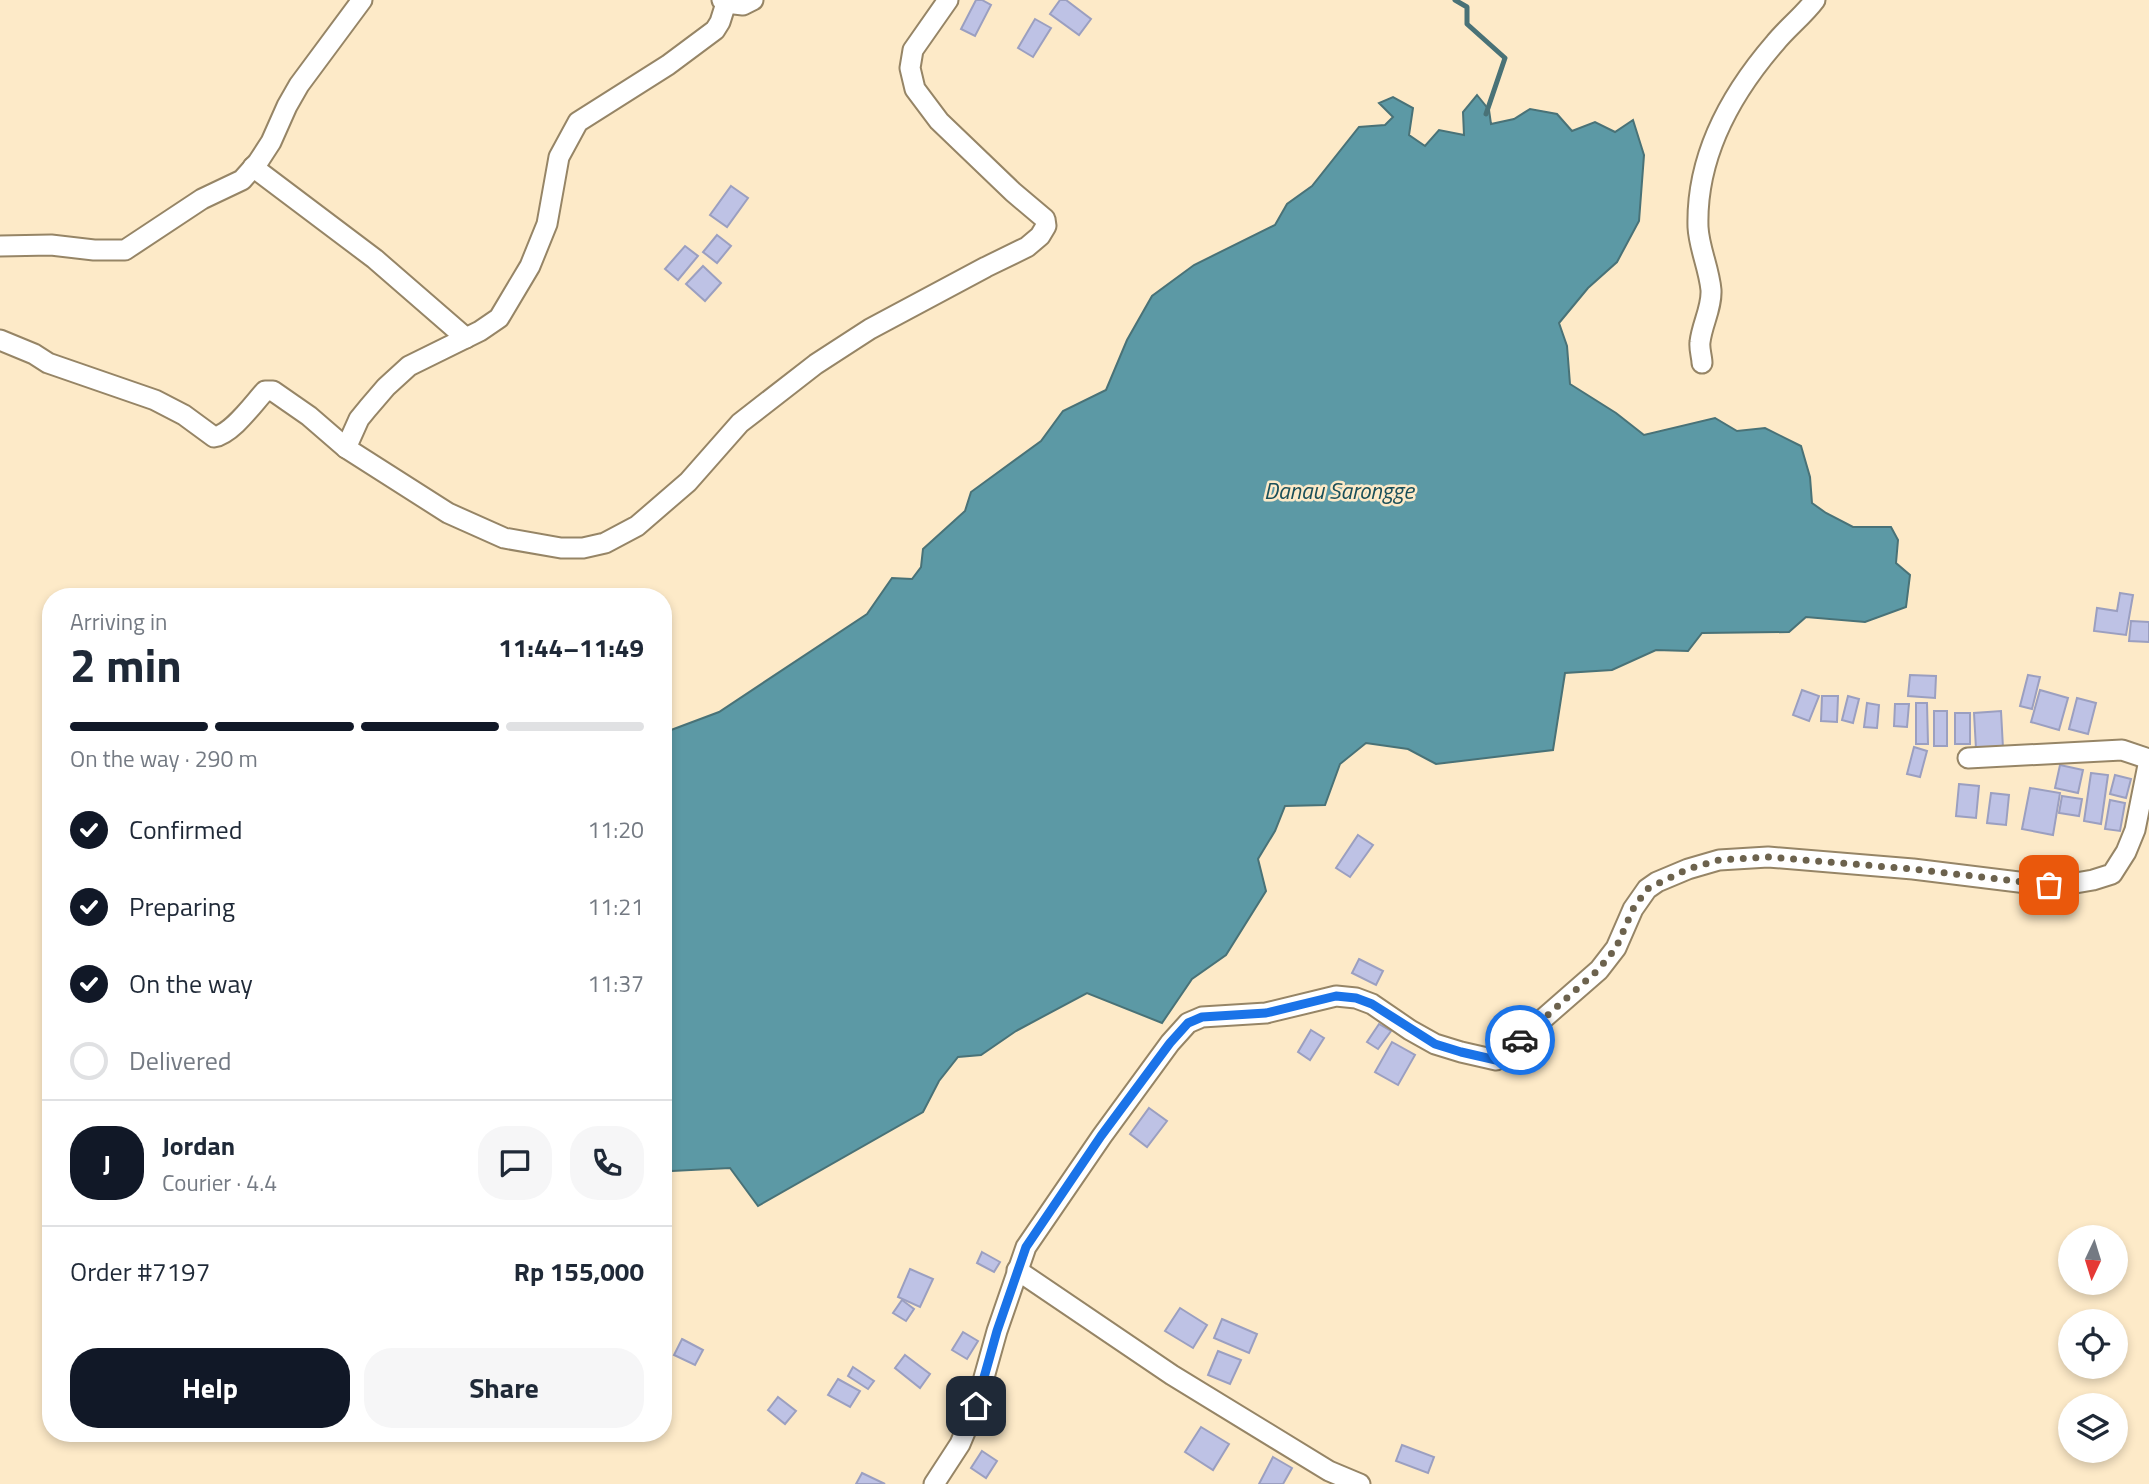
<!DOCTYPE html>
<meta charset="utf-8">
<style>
body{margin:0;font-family:"Titillium Web",sans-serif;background:#f6f6f7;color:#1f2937;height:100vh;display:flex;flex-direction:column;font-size:26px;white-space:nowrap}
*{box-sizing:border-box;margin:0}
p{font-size:23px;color:#747a83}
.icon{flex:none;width:38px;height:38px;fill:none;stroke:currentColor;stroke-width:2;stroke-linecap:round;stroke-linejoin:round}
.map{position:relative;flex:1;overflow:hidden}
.side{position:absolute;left:42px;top:588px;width:630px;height:854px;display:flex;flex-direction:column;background:#fff;border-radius:28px;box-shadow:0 4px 10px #0003}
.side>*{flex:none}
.needle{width:46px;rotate:184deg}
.fabs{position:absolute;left:2058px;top:1225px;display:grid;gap:14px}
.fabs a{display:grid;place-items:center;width:70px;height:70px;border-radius:50%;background:#fff;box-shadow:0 4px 10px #0003;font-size:35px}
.pin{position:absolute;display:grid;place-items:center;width:60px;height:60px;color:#fff;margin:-30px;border-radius:14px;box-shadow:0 4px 10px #0006}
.courier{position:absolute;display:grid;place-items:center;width:70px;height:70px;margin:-35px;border:5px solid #1a73e8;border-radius:50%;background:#fff;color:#222;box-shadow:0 2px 9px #0007}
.overview em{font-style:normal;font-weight:700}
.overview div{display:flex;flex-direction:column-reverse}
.overview{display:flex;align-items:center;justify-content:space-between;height:119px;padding:0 28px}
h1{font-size:46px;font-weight:700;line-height:52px}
.bar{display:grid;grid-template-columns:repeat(4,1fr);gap:10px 7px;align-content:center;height:84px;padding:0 28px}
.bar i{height:9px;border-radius:5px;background:#e0e1e3}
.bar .selected{background:#111827}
.bar p{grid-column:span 4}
.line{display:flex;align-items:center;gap:18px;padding:0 28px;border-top:2px solid #e0e1e3}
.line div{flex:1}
.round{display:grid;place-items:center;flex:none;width:74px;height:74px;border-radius:28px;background:#f6f6f7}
ol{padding:0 28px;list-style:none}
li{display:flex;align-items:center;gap:21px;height:77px}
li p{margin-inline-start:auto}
li .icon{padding:7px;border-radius:50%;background:#111827;color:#fff;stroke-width:4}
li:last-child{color:#747a83}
li i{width:38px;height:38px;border:4px solid #e0e1e3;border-radius:50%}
.action{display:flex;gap:14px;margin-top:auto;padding:14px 28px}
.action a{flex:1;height:80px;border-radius:28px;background:#111827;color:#fff;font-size:28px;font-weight:700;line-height:80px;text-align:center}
.action a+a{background:#f6f6f7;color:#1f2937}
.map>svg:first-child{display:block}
.water{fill:#5c99a5;stroke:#497277;stroke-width:2}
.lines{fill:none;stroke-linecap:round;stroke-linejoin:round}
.stream{stroke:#497277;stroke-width:5}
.building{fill:#bec2e5;stroke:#9b9fc0;stroke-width:2}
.minor-casing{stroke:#968566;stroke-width:23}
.minor{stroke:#fff;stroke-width:19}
.done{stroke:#6c624d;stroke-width:7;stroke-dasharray:0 12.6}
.route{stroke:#1a73e8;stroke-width:9}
.labels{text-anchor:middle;stroke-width:5;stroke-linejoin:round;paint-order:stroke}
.water-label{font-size:23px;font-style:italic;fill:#1a4f59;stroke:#fdeac8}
</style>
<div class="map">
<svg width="2149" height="1484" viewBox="0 0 2149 1484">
<rect width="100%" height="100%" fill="#fdeac8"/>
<!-- water -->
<path class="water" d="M1477 95 1489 110 1491 124 1514 119 1530 109 1557 114 1572 131 1595 122 1615 132 1633 120 1644 155 1639 221 1617 262 1588 288 1559 323 1567 346 1570 384 1616 413 1644 435 1715 418 1737 431 1765 428 1801 446 1810 477 1812 503 1826 513 1853 527H1891L1898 540 1896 563 1910 575 1906 607 1865 622 1806 617 1789 632 1702 633 1688 651 1656 650 1612 670 1565 673 1553 750 1436 764 1408 749 1366 743 1340 764 1325 805 1285 806 1275 831 1258 859 1266 891 1226 955 1192 979 1162 1023 1087 993 1016 1031 981 1055 958 1057 939 1081 923 1112 758 1206 730 1168 672 1171 663 1162V733L719 712 867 614 892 578 912 579 921 567 923 549 965 511 971 492 1041 441 1063 411 1106 390 1127 340 1152 296 1194 265 1275 225 1287 204 1312 186 1359 127 1385 125 1393 117 1379 103 1393 97 1413 108 1409 135 1425 146 1439 130 1464 135 1463 112Z"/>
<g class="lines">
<!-- stream -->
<path class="stream" d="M1455 0 1467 7V24L1505 58 1486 114"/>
</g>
<!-- building -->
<g class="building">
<path d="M976 0H982L991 5 975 36 961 29Z"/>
<path d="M1060 0H1066L1091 19 1079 35 1050 14Z"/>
<path d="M1035 19 1051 28 1033 57 1018 48Z"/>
<path d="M731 186 748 198 727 227 710 215Z"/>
<path d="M717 235 731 246 717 263 703 252Z"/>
<path d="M685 246 698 256 678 280 665 269Z"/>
<path d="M703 266 721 283 705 301 686 284Z"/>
<path d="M2120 593 2133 595 2126 635 2094 631 2097 608 2117 611Z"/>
<path d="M2131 621 2149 622V642L2129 641Z"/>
<path d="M1910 675 1936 676 1935 698 1908 696Z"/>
<path d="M2028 675 2040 677 2032 709 2020 706Z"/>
<path d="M1802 690 1819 696 1809 721 1793 715Z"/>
<path d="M2040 690 2068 698 2059 730 2031 722Z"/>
<path d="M1822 696H1838L1837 722 1821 721Z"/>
<path d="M1848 696 1859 699 1853 723 1842 720Z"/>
<path d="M2077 698 2096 703 2088 734 2069 729Z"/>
<path d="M1867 703 1879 705 1877 728 1864 727Z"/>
<path d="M1916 703H1927L1928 744H1916Z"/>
<path d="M1895 704H1909L1907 727 1894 726Z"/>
<rect x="1934" y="711" width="13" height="35"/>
<path d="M2001 711 2003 748 1976 749 1974 713Z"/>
<rect x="1955" y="713" width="15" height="31"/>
<path d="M1914 747 1927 751 1920 777 1907 774Z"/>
<path d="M2060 765 2083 770 2078 793 2055 788Z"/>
<path d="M2091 773 2108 775 2101 824 2084 821Z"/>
<path d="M2115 775 2131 779 2126 798 2110 794Z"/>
<path d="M1959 784 1979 786 1976 818 1956 816Z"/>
<path d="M2030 788 2060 793 2053 835 2022 829Z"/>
<path d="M1991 793 2009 795 2006 825 1987 823Z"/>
<path d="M2062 796 2082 799 2079 816 2059 813Z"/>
<path d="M2110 800 2125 803 2120 831 2105 829Z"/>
<path d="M1358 835 1373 845 1350 877 1336 868Z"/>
<path d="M1359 959 1383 971 1376 985 1352 973Z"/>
<path d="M1379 1024 1391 1031 1378 1049 1367 1042Z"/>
<path d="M1311 1030 1324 1038 1310 1060 1298 1052Z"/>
<path d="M1392 1042 1415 1055 1398 1085 1375 1072Z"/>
<path d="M1149 1108 1167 1121 1147 1147 1130 1134Z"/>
<path d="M982 1252 1000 1262 994 1272 977 1263Z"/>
<path d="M910 1269 933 1279 920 1307 898 1297Z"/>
<path d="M902 1300 914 1309 906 1321 893 1313Z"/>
<path d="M1180 1308 1207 1325 1193 1348 1165 1331Z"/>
<path d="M1222 1319 1257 1334 1249 1353 1214 1338Z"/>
<path d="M963 1332 978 1341 967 1359 952 1350Z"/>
<path d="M682 1339 703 1350 695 1365 674 1355Z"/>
<path d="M1218 1351 1241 1360 1230 1384 1208 1375Z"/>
<path d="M905 1355 930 1374 920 1388 895 1368Z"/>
<path d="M853 1367 874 1381 868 1389 848 1376Z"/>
<path d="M838 1379 860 1391 850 1407 828 1395Z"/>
<path d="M778 1397 796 1411 785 1424 768 1410Z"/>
<path d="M1201 1427 1229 1444 1213 1470 1185 1452Z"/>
<path d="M1402 1445 1434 1457 1428 1473 1396 1461Z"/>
<path d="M982 1451 997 1461 986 1478 971 1468Z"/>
<path d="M1273 1457 1292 1468 1283 1484H1259Z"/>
<path d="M862 1473 885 1484H856Z"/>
</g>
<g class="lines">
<defs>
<g id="minor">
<path d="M726 3 743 5 753 0"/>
<path d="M253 167 375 259 466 338"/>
<path d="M0 246 51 245 94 250H125L202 199 242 180 258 162 271 142 287 106 299 85 362 0"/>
<path d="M0 340 34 354 48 363 155 400 184 415 214 437C232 434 253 404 265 391H273L309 416 346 448 448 513 504 538 561 548H583L605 543 637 526 688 482 740 423 816 364 870 329 986 267 1027 247 1040 236 1046 226 1045 219 1013 192 939 121 915 89 910 68 913 50 948 0"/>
<path d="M1702 363C1702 357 1699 349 1700 342 1702 324 1712 308 1711 290 1709 268 1699 248 1698 227 1696 156 1730 95 1775 43 1787 28 1803 16 1815 0"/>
<path d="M346 448 359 419 368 408 386 387 409 366 480 331 499 318 530 266 547 224 559 157 578 122 668 65 715 30 720 22 726 3 722 0"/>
<path d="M1968 758 2122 750 2149 759"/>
<path d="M1017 1270 1172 1375 1329 1471 1360 1484"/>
<path d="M934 1484 960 1444 976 1406 997 1331 1026 1247 1102 1136 1170 1043 1188 1023 1202 1017 1266 1013 1336 996 1356 998 1372 1004 1410 1030 1435 1044 1461 1052 1496 1060 1599 970 1616 948 1633 909 1647 889 1657 882 1688 869 1719 860 1768 857 1913 869 2035 884 2064 885 2093 880 2112 874 2126 852 2135 830 2149 760"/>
</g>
</defs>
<!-- minor casing -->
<use href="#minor" class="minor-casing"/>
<!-- minor -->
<use href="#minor" class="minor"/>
</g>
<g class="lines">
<!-- done -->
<path class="done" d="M1520 1040 1598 970 1616 948 1633 909 1647 889 1688 869 1719 860 1768 857 1913 869 2049 885"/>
<!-- route -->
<path class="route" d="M976 1406 997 1331 1026 1247 1101 1136 1170 1043 1188 1023 1202 1017 1266 1013 1336 996 1356 998 1372 1004 1435 1044 1461 1052 1496 1060 1520 1040"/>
</g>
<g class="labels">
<!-- water labels -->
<g class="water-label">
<text x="1339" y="499">Danau Sarongge</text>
</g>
</g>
</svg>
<div class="fabs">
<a><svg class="needle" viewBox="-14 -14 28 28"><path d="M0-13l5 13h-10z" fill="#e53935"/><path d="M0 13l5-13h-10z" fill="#747a83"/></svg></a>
<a><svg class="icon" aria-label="locate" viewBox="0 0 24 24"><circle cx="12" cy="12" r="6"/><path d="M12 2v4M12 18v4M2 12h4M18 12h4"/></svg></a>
<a><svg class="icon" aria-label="layers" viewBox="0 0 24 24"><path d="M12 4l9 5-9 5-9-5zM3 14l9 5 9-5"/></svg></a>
</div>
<div class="pin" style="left:2049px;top:885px;background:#ea580c"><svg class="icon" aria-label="bag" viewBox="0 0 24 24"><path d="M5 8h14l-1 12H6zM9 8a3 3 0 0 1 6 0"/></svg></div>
<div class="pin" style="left:976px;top:1406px;background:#1f2937"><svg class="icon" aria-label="home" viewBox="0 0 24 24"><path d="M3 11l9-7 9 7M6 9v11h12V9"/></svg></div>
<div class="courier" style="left:1520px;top:1040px"><svg class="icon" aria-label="car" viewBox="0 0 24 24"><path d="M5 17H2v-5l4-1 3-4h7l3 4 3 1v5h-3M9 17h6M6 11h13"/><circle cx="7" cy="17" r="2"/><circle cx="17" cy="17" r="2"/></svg></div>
<section class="side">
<div class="overview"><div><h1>2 min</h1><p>Arriving in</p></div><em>11:44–11:49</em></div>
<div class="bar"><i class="selected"></i><i class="selected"></i><i class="selected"></i><i></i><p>On the way · 290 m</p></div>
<ol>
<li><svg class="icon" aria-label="check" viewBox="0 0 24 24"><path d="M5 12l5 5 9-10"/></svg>Confirmed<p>11:20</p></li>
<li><svg class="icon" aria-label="check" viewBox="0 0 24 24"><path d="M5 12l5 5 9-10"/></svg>Preparing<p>11:21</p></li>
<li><svg class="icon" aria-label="check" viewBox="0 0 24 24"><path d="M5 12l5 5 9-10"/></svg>On the way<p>11:37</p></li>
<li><i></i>Delivered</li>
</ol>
<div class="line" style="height:126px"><b class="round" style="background:#111827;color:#fff">J</b><div><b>Jordan</b><p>Courier · 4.4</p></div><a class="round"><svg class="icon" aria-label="chat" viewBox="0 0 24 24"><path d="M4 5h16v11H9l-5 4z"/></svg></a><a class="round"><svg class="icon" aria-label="phone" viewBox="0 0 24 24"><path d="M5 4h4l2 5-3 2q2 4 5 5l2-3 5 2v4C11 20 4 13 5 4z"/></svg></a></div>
<div class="line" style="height:91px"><div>Order #7197</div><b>Rp 155,000</b></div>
<div class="action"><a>Help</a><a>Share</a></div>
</section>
</div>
